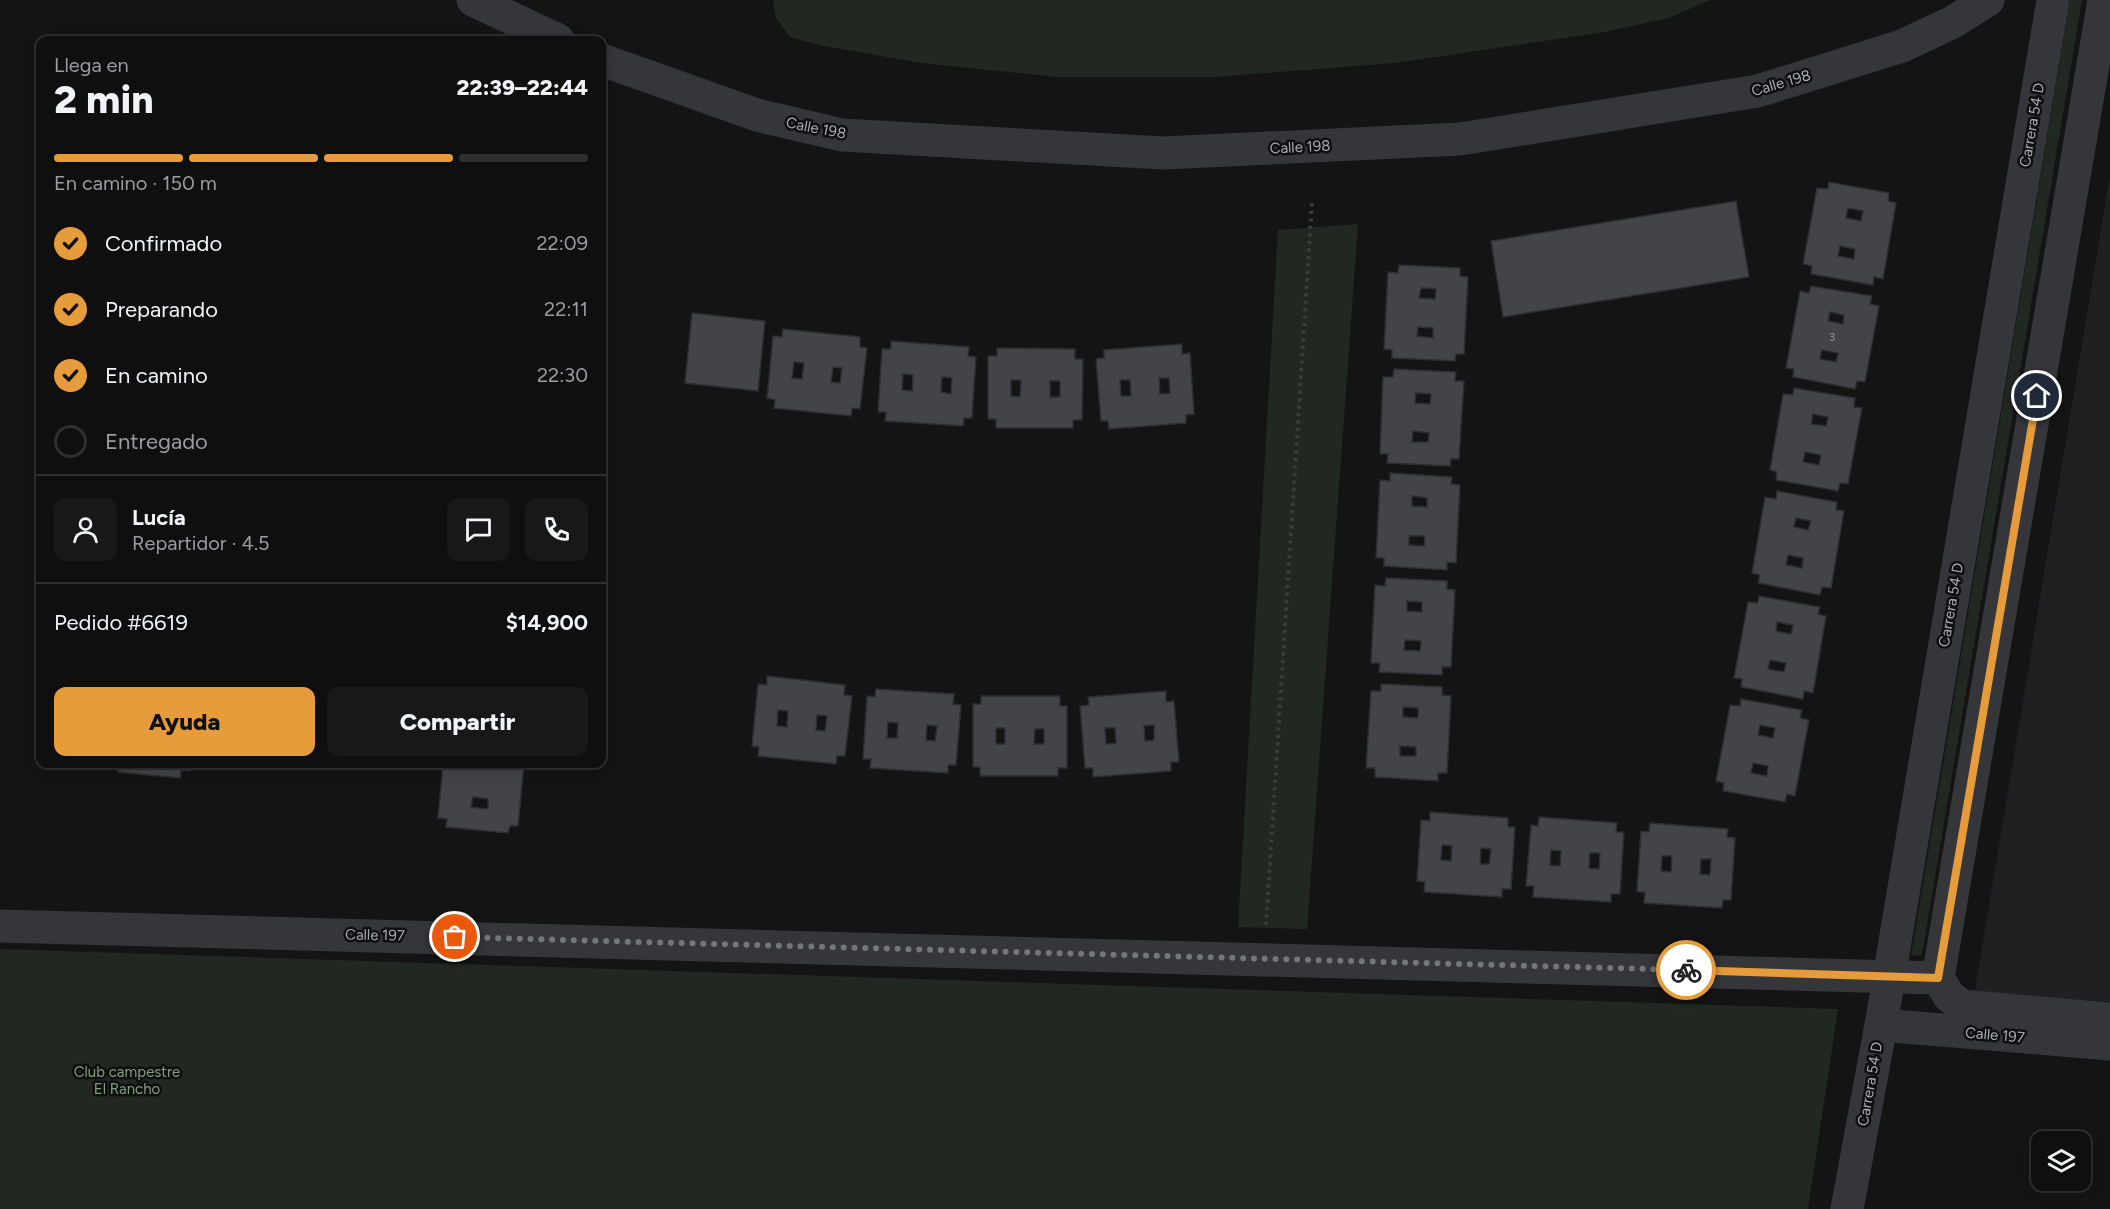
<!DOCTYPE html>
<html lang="es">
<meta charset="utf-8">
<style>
body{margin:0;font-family:Figtree,sans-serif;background:#181819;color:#f1f3f6;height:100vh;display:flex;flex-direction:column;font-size:22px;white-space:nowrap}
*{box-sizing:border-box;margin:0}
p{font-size:20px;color:#9b9c9f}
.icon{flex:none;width:33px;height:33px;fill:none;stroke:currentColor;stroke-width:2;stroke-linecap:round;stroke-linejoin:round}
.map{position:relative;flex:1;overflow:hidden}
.drawer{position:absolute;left:36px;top:36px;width:570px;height:732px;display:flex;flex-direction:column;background:#0f0f10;border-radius:12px;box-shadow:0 3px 15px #0003,0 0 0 2px #2f2f30}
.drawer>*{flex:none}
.tools{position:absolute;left:2031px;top:1131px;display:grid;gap:12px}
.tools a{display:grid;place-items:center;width:60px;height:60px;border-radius:12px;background:#0f0f10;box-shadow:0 3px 15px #0003,0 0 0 2px #2f2f30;font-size:30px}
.pin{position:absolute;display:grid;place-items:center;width:51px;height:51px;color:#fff;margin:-26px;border:3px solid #fff;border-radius:50%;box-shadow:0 2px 6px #0007}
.courier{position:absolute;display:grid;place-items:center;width:60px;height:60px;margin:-30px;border:4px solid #e69c3b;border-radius:50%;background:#fff;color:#222;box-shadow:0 2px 8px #0007}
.headline em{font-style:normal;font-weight:800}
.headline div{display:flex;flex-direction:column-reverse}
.headline{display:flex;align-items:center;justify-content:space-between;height:102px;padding:0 18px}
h1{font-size:39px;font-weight:800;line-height:45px}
.bar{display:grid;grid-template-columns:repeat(4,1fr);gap:9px 6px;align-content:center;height:72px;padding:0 18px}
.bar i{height:8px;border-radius:4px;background:#2f2f30}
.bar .current{background:#e69c3b}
.bar p{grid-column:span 4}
.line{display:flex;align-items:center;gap:15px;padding:0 18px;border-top:2px solid #2f2f30}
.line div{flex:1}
.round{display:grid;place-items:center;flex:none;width:63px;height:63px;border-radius:12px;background:#181819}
ol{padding:0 18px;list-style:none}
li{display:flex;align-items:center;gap:18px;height:66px}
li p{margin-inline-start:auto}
li .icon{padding:6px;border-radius:50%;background:#e69c3b;color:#111;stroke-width:4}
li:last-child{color:#9b9c9f}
li i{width:33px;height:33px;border:3px solid #2f2f30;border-radius:50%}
.button{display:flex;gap:12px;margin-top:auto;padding:12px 18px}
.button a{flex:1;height:69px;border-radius:12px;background:#e69c3b;color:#111;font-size:24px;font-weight:800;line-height:69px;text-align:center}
.button a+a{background:#181819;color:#f1f3f6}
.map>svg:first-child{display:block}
.built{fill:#202022}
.green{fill:#202821}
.building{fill:#434448;stroke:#2e2e31;stroke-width:1.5;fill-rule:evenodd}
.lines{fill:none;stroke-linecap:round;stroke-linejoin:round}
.path{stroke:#3b3d41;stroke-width:4;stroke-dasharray:3 4.5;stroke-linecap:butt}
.street{stroke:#35363a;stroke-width:33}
.done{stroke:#73777d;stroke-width:6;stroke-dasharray:0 10.8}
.route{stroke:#e69c3b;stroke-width:8}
.labels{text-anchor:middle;stroke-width:5;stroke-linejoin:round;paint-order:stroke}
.number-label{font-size:12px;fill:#8d929a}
.street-label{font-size:15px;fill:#a6acb5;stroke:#0f0f10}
.park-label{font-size:15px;fill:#809f7e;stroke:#0f0f10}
</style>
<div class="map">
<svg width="2110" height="1209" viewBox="0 0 2110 1209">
<rect width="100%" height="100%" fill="#141415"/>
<!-- built -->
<path class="built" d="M2110 175V1002L1975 991Z"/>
<!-- green -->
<g class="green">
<path d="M773 0H1710L1669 18 1605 32 1395 63 1215 77H1057L922 63 823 46 790 37 776 18Z"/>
<path d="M2070 0H2082L1922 955 1911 956Z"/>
<path d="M1358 224 1307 929 1238 927 1278 230Z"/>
<path d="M0 949 1838 1009 1808 1209H0Z"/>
</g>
<!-- building -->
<g class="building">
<path d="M1829 182 1889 193 1888 201 1896 203 1883 279 1874 277 1873 285 1811 274 1812 266 1803 264 1817 188 1828 189ZM1848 208 1863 211 1861 221 1846 218ZM1840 246 1855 249 1854 259 1838 256Z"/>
<path d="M1736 201 1749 277 1503 317 1491 241Z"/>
<path d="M1399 265 1460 268V276L1468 277 1464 354H1456L1455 361 1392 358V350L1384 349 1388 272 1398 273ZM1421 288 1436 289 1435 299 1419 298ZM1418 327 1433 328V338L1417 336Z"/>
<path d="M1811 286 1872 296 1870 304 1879 306 1865 382 1857 381 1855 389 1793 377 1794 369 1786 368 1800 291 1809 293ZM1830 312 1844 315 1843 324 1828 321ZM1822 350 1838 353 1836 362 1820 359Z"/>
<path d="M692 313 765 321 758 391 685 383Z"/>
<path d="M783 329 860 337V347L867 348 860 409 852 408 851 416 774 408 775 400 767 398 773 336 782 337ZM794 362 804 363 802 379 792 378ZM833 367 842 368 840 383 831 382Z"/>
<path d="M891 341 969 347 968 356 976 357 972 418H964L963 426 885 421 886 412H878L882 349H891ZM903 374 913 375 912 391 902 390ZM942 377 952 378 951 394 941 392Z"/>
<path d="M1182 344V354L1190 353 1194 414 1186 415V423L1109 429 1108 421H1101L1096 359 1104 358V350ZM1159 378H1169L1170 393 1160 394ZM1120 380H1130L1131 396H1121Z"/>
<path d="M997 348 1075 349V359H1083L1082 420H1073V428H996V419H988V356H997ZM1011 380H1021L1020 397 1011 396ZM1050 381H1060V397H1050Z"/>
<path d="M1394 369 1456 372 1455 381H1464L1459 459H1451L1450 466 1387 463 1388 454H1380L1383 377H1393ZM1416 393 1431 394 1430 404 1415 403ZM1413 431 1429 433 1428 442H1412Z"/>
<path d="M1794 388 1855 398 1854 407 1862 408 1848 484 1840 483 1838 491 1776 480 1777 472 1770 470 1783 394 1793 395ZM1813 414 1828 417 1826 426 1811 424ZM1805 452 1821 455 1819 465 1803 462Z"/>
<path d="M1390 473 1452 477 1451 484 1460 485 1456 563 1447 562V570L1384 566V558H1376L1380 480 1390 481ZM1412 496 1427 498V507L1412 506ZM1409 536H1425L1424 546 1409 545Z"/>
<path d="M1777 491 1837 502 1836 510 1844 511 1831 588 1822 587 1820 595 1758 583 1760 575 1752 573 1765 497 1776 499ZM1796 518 1811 521 1808 530 1794 527ZM1788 555 1803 558 1802 568 1786 565Z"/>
<path d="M1386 578 1447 581V589L1455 590 1451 667H1442V675L1379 672 1380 663H1371L1375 585 1385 586ZM1407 601 1422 602V612L1407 611ZM1405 640 1421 641 1420 651 1404 650Z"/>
<path d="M1759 596 1820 607 1818 614 1826 616 1813 693 1804 691 1803 699 1741 687 1742 679 1734 678 1748 602 1758 603ZM1777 622 1793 625 1791 634 1776 631ZM1770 660 1786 663 1784 672 1768 669Z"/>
<path d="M767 676 845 685 844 695 852 696 845 756H837L836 764 758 756 759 747 752 746 758 684 767 685ZM778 710 788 711 787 727 777 726ZM817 715 827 716 825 731 816 730Z"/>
<path d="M1381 684 1442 687V695L1451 696 1447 773H1438V781L1375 777V768H1366L1371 691H1381ZM1403 707 1418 708V718L1403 717ZM1400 746 1416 747V756H1400Z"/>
<path d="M876 689 954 694 953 704 961 705 956 765H948V773L870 768 871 759H863L867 696 875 697ZM888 722 898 723 897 738H887ZM927 725 937 726 935 741 926 740Z"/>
<path d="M1166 691V702L1174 701 1179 762H1171V771L1093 777V768H1085L1080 706 1089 705 1088 697ZM1154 725V740L1145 741 1144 726ZM1105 728H1115L1116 743 1106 744Z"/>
<path d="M981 696H1060V706H1067V768H1058V776H980V767H973V704H981ZM996 728H1005V744H996ZM1035 729H1044V744H1034Z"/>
<path d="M1741 699 1802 710 1800 718 1809 720 1795 796 1787 794 1785 802 1723 791 1724 783 1716 781 1730 705 1740 706ZM1760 725 1775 728 1773 738 1758 735ZM1753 763 1768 766 1767 776 1751 773Z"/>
<path d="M113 764H191L190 771 181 770 180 778 118 772V764Z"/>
<path d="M443 764H477L476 768 491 770 492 764H524L518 826H510L508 833 446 827 447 819 438 818ZM473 797 488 799V809L471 807Z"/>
<path d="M1430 812 1508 818V827H1515L1511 889H1502V897L1424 892 1425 882 1417 881 1421 820 1430 821ZM1442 845 1452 846 1451 861 1441 860ZM1481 848 1491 849 1489 864H1480Z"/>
<path d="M1539 817 1617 823 1616 832H1624L1620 894H1611V902L1533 897 1534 886H1526L1531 825 1538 826ZM1551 850 1561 851 1560 866 1550 865ZM1590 853H1600L1599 869 1589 868Z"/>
<path d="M1650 823 1728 829 1727 837 1735 838 1731 900H1723L1722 908 1644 903 1645 892H1637L1641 831 1649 832ZM1662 856H1672L1671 872 1661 871ZM1701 859H1711L1710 875 1700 874Z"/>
</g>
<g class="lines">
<!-- path -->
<path class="path" d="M1266 925 1312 202"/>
<!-- street -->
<g class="street">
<path d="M473 0 558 40"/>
<path d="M2104 0 1938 978 1949 996 1962 1006 2110 1019"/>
<path d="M602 60 757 115 842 135 1163 153 1460 139 1758 91 1902 46 1953 22 1988 0"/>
<path d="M0 926 1938 978"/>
<path d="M1881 1025 2110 1044"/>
<path d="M1847 1209 1881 1025 2053 0"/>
</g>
</g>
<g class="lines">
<!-- done -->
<path class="done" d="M455 937 1686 970"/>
<!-- route -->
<path class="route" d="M1686 970 1938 978 2037 396"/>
</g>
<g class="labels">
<!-- number labels -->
<g class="number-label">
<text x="1832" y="341">3</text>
</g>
<!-- street labels -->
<g class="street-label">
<text transform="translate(1781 83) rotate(-16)" y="5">Calle 198</text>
<text transform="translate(2032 125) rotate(-80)" y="5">Carrera 54 D</text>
<text transform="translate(816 128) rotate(11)" y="5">Calle 198</text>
<text transform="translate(1300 147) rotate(-3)" y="5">Calle 198</text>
<text transform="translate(1951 605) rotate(-80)" y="5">Carrera 54 D</text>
<text transform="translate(375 935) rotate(1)" y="5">Calle 197</text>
<text transform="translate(1995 1035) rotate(5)" y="5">Calle 197</text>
<text transform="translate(1870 1084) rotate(-80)" y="5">Carrera 54 D</text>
</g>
<!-- park labels -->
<g class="park-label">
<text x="127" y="1077">Club campestre<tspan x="127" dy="17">El Rancho</tspan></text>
</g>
</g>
</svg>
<div class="tools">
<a><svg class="icon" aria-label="layers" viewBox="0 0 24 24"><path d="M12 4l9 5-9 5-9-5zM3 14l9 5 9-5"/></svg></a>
</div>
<div class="pin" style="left:455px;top:937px;background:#ea580c"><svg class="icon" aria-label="bag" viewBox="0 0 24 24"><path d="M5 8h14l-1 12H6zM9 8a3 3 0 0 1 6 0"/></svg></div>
<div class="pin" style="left:2037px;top:396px;background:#1f2937"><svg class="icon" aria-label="home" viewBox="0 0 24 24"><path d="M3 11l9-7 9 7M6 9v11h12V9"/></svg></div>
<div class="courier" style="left:1686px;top:970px"><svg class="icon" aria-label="bike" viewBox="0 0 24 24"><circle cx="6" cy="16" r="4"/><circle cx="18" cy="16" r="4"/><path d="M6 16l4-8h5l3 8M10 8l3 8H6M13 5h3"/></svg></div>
<section class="drawer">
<div class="headline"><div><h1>2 min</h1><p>Llega en</p></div><em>22:39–22:44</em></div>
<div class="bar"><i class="current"></i><i class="current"></i><i class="current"></i><i></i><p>En camino · 150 m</p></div>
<ol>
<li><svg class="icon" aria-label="check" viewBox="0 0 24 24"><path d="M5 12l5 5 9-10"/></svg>Confirmado<p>22:09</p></li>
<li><svg class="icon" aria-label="check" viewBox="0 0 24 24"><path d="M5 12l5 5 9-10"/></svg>Preparando<p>22:11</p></li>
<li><svg class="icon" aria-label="check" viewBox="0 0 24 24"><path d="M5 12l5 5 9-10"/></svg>En camino<p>22:30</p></li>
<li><i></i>Entregado</li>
</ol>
<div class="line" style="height:108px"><a class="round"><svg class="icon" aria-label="person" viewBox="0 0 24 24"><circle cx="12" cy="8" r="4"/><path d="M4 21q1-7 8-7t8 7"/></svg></a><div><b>Lucía</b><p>Repartidor · 4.5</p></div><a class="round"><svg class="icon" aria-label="chat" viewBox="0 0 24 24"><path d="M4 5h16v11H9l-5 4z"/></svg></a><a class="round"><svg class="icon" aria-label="phone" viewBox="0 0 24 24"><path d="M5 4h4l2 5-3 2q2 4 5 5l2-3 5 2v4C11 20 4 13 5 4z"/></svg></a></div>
<div class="line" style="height:78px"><div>Pedido #6619</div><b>$14,900</b></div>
<div class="button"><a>Ayuda</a><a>Compartir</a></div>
</section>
</div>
